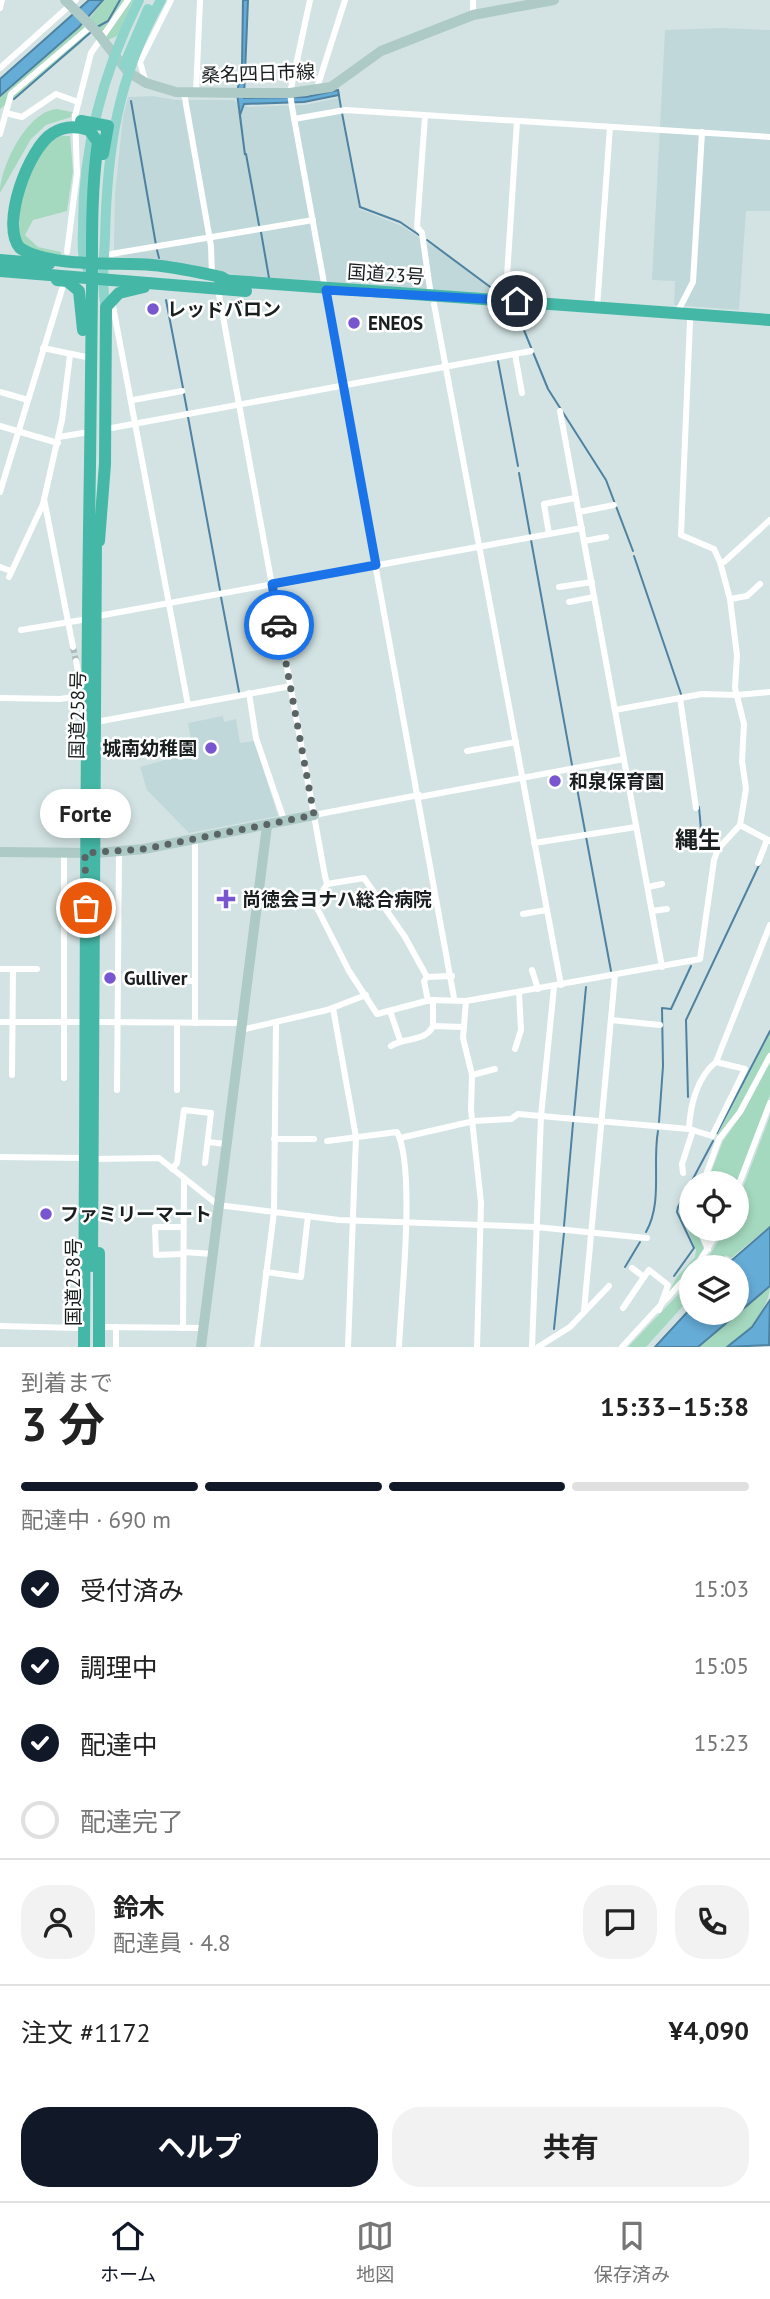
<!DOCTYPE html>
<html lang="ja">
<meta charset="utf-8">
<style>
body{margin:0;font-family:"PT Sans","Noto Sans JP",sans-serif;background:#f2f2f2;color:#222;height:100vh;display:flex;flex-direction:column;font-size:26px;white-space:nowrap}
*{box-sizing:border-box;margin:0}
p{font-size:23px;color:#767676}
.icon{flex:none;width:38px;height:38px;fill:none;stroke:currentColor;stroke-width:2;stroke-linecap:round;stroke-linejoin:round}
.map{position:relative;height:1347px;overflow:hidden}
.panel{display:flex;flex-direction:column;background:#fff;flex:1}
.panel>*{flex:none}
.tools{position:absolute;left:679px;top:1171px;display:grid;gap:14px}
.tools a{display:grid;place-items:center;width:70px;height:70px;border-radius:50%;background:#fff;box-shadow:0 4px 10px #0003;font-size:35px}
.pin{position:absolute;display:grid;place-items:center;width:60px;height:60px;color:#fff;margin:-30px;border:4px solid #fff;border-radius:50%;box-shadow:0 2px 7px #0007}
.courier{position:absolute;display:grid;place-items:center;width:70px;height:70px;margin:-35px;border:5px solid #1a73e8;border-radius:50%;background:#fff;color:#222;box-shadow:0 2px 9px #0007}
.bubble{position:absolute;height:49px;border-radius:24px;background:#fff;box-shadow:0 4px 10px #0003;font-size:23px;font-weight:700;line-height:49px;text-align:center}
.headline em{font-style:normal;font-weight:700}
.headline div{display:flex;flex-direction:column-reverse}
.headline{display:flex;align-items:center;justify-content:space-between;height:119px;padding:0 21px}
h1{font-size:46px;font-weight:700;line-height:52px}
.bar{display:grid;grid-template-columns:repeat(4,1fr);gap:10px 7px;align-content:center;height:84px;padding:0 21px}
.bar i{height:9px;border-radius:5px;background:#e0e0e0}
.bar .current{background:#111827}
.bar p{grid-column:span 4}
.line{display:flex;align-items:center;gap:18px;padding:0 21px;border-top:2px solid #e0e0e0}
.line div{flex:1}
.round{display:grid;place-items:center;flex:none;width:74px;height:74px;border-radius:28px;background:#f2f2f2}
ol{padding:0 21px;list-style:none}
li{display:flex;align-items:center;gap:21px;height:77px}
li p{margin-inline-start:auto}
li .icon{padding:7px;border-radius:50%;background:#111827;color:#fff;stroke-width:4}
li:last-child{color:#767676}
li i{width:38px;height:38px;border:4px solid #e0e0e0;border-radius:50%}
.action{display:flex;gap:14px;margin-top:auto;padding:14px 21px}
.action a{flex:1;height:80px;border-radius:28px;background:#111827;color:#fff;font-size:28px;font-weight:700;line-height:80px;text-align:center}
.action a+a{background:#f2f2f2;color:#222}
.dock{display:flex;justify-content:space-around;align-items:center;height:98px;border-top:2px solid #e0e0e0;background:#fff;font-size:19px;color:#767676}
.dock a{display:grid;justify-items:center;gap:4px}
.dock .current{color:#111827}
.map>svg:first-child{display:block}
.built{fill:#c0d8d9}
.green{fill:#a5d9bf}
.water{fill:#65acd7;stroke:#4e82a0;stroke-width:2}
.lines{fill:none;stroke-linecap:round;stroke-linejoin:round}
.stream{stroke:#4e82a0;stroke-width:2}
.street-tunnel{stroke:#aebcbc;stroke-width:6;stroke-dasharray:6 3;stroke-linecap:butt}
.street{stroke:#fff;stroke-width:6}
.secondary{stroke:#adcac6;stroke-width:10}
.primary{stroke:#8fd4ca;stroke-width:10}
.highway{stroke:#45b7a6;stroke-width:12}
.done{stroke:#5a6464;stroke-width:7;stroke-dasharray:0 12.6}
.route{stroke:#1a73e8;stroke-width:9}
.poi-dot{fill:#7756d0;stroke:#fff;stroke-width:2.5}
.labels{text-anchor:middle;stroke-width:5;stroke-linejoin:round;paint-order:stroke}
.street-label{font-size:19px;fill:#191f1f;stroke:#fff}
.poi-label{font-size:19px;font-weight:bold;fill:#191f1f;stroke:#fff;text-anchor:start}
.quarter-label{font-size:23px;font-weight:bold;fill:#191f1f;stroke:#fff}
</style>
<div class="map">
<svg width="770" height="1347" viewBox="0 0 770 1347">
<rect width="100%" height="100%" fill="#d3e3e3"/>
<!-- built -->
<g class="built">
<path d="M721 28 770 30V211H746L739 310 674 305 675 281 652 280 665 30Z"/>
<path d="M152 96 176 100H233L248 107 305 105 338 98 359 209 402 226 460 264 499 296 276 281 118 256 114 249 115 193 123 117 128 97Z"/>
<path d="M223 716 224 722 236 719 240 743 254 741 278 816 189 833 147 790 140 767 193 752 188 723Z"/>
</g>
<!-- green -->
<g class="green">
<path d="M104 0H133L117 36 108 40 88 20Z"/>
<path d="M82 25 89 32 80 44 0 109V96Z"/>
<path d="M57 109 72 112 71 117 46 125 31 139 0 193C0 167 27 111 57 109Z"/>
<path d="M59 136H70L73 171 67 211 33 220 25 235 38 247 61 252V255C47 254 31 253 22 241 18 235 20 227 20 220 17 191 34 152 59 136Z"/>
<path d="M770 1033C770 1038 770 1044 770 1050 768 1063 729 1130 717 1136Z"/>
<path d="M770 1059V1095L737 1183H707L723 1141 743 1112Z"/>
<path d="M770 1116V1226L731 1258 726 1255 716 1267H702L726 1229 737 1228V1203Z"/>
<path d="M691 1189V1228L696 1229 704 1249 663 1303 677 1277 695 1257 696 1250 681 1213Z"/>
<path d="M691 1281V1297L646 1347H628Z"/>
<path d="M770 1286C770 1305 746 1341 727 1347 719 1347 706 1347 698 1347Z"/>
</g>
<!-- water -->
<g class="water">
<path d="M89 0H103L79 27 0 96V79Z"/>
<path d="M243 0H248L244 98 306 97 338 90 339 95 304 102 244 104 240 115 245 155 237 93 242 66Z"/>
<path d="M770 1227V1286L698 1347H655L691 1308V1312H737V1267H724Z"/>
<path d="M770 1300 769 1345 727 1347 752 1327Z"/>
</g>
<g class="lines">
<!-- stream -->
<g class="stream">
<path d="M97 27 108 21 120 0"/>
<path d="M339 96 341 108"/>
<path d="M14 99 90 33"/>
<path d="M131 101 156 245"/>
<path d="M342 113 360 207 400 222 419 235"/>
<path d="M246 154 259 225"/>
<path d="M261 232 269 278"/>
<path d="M427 240 501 295"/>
<path d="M157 250 159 258"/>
<path d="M166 300 183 388"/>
<path d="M519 318 548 389 606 480 633 551"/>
<path d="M498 361 518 466"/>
<path d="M184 394 187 410"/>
<path d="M188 417 220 590"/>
<path d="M519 473 530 534"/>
<path d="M531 540 572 765"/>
<path d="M634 556 681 694"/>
<path d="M221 597 239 692"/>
<path d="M574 772 611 971"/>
<path d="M699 807 701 830"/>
<path d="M688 1097 686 1020 760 863"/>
<path d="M574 1115 586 987"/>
<path d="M659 1122 663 1066 662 1008 671 1009 691 966"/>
<path d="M717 1133 770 1031"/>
<path d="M564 1226 573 1123"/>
<path d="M646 1232C663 1202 652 1164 658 1131"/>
<path d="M625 1267 640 1242"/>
<path d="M674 1276 694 1248 677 1212 678 1207 713 1141"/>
<path d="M554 1329 564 1233"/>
</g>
<!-- street-tunnel -->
<path class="street-tunnel" d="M73 647 76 661"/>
<!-- street -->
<g class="street">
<path d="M310 0 290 93 292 107 454 998"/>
<path d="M473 0V15"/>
<path d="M0 8 2 0"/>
<path d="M0 68 76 0"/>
<path d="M146 83 140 62 171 0"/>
<path d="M316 91 345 0"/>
<path d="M184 93 211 246 212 276"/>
<path d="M196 93 200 0"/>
<path d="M6 113 22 117 56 94 78 102"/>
<path d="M425 116 417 227 422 233 431 296"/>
<path d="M294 119 345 110 770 137"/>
<path d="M0 134 11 94 91 26"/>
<path d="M67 252 77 174 75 116 91 53 128 0"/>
<path d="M111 254 313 220"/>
<path d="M218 289 325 876 327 884 315 904 349 971 377 1014 430 1000 466 1001 700 959 714 860 718 849 740 825 746 789 742 761 744 724 735 688 737 655 730 599 720 562"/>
<path d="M512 298 506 292 517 121"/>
<path d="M112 301 188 705"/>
<path d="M434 304 561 985"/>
<path d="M597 308 610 127"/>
<path d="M677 313 693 282 702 132"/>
<path d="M690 321 681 535 714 549 720 562H724L770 520"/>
<path d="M43 348 86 357"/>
<path d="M515 354 522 393"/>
<path d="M0 392 28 400"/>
<path d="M133 400 182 391"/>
<path d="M560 411 662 967"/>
<path d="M0 426 58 443"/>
<path d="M106 429 531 351"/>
<path d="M59 437 83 433"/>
<path d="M0 492 62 289"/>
<path d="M44 499 73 647"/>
<path d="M579 512 614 505"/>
<path d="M549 534 544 504 575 498"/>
<path d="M584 541 606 537"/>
<path d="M0 567 11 571"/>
<path d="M9 577 43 504 62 420 70 355"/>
<path d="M559 587 592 582"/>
<path d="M730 599 747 596 760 584"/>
<path d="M569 602 594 597"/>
<path d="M98 616 582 528"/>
<path d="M21 630 88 619"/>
<path d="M249 693 256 738 284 820"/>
<path d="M0 698 60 699 87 695 81 687 76 661"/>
<path d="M680 698 696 808"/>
<path d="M615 710 702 694 737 695 770 692"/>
<path d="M96 722 291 686"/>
<path d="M467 751 516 742"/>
<path d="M419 797 624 759"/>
<path d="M314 815 419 795"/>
<path d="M740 825 770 841"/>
<path d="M195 839V1023"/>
<path d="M534 843 636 827"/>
<path d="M758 863 767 840"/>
<path d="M327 884 364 878 405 937 427 977"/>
<path d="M648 887 662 884"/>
<path d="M652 911 667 909"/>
<path d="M523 914 546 910"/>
<path d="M0 969H37"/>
<path d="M532 970 538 989"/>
<path d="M145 980 195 981"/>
<path d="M433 1000V1026"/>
<path d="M428 1001 424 981 427 977 452 976"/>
<path d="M466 1001 463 1038 472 1075 471 1110 481 1203 477 1347"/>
<path d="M333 1008 356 1137 348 1347"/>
<path d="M390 1011 400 1040"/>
<path d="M611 1020 660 1025"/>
<path d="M0 1022H86"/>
<path d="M95 1022 242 1023"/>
<path d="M241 1030 327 1010 366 995"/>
<path d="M391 1046C404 1037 426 1042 433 1026L463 1027"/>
<path d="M515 1049 521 1030 519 992"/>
<path d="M716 1062 745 1069 712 1136 689 1129C690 1106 697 1077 716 1062L770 925"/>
<path d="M12 1075 13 969"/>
<path d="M472 1075 495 1069"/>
<path d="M64 1078V852"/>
<path d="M117 1090 119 851"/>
<path d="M177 1090V1023"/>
<path d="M400 1138 474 1121 511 1119 518 1114 689 1129"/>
<path d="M274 1139H314"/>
<path d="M327 1141 397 1132C416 1169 401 1299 399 1347"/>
<path d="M208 1142 226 1144"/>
<path d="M0 1157 85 1158"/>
<path d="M94 1159 159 1158 218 1205 339 1220 536 1227 647 1238"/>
<path d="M172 1169 177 1163 184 1110 211 1113 205 1163"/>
<path d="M683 1173 682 1164 693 1130"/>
<path d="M703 1183 719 1139 740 1112 770 1056"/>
<path d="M737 1189 770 1103"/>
<path d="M699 1228 708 1249"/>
<path d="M183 1252 213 1254"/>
<path d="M182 1254 156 1255 155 1227H183"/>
<path d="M696 1267 720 1228"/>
<path d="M632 1268 644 1277 649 1270 668 1285 659 1310"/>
<path d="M266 1272 301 1277 308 1216"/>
<path d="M623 1308 644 1277"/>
<path d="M584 1311 615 975"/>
<path d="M0 1326 77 1328"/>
<path d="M100 1327 204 1328"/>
<path d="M183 1328 184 1179"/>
<path d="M116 1347V1327"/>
<path d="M257 1347 274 1212 276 1022"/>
<path d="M532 1347 541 1116 554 987"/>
<path d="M538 1347 570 1327 609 1286"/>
<path d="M622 1347 691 1272"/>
</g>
<!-- secondary -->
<g class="secondary">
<path d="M65 0 95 30 128 72 146 83 176 92 246 93H290L331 87 381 51 473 15 554 0"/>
<path d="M0 852 96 853 144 849 314 815"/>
<path d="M201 1347 267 826"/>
</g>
<!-- primary -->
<g class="primary">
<path d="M124 65 148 9"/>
<path d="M87 268C81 255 83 239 83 225 83 146 104 70 139 0"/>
<path d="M106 307C101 285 104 260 105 237 107 150 117 78 161 0"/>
</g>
<!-- highway -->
<g class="highway">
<path d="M81 121 108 126 103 154"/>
<path d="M0 260 49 264"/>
<path d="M0 271 246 291"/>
<path d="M57 280 67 281 79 291 83 330"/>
<path d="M220 280 770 320"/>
<path d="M99 541 105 464 106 307 119 293 144 287"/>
<path d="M99 1253V1347"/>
<path d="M92 1266 96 532"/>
<path d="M84 1347 85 1158C86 927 86 696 90 465 91 406 91 348 92 290 92 240 91 191 98 142L89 130C77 126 64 126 53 133 28 148 0 226 20 248 50 268 116 262 152 265 175 267 198 272 221 277L226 280"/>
</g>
</g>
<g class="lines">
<!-- done -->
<path class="done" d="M86 908 85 853 144 849 314 815 279 625"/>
<!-- route -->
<path class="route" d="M279 625 272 584 376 565 326 290 517 301"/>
</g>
<!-- markers -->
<g class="poi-dot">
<circle cx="153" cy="309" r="7"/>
<circle cx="354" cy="323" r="7"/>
<circle cx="211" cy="748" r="7"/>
<circle cx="555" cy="781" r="7"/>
<path d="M222.5 888.5h7v7h7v7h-7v7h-7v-7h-7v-7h7z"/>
<circle cx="110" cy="978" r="7"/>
<circle cx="46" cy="1214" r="7"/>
</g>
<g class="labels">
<!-- street labels -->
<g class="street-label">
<text transform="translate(258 73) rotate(-2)" y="7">桑名四日市線</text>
<text transform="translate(386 274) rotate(4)" y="7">国道23号</text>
<text transform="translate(77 715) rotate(-89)" y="7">国道258号</text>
<text transform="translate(73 1282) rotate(-90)" y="7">国道258号</text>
</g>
<!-- poi labels -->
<g class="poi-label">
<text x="167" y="316">レッドバロン</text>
<text x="368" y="330">ENEOS</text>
<text x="197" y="755" text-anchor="end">城南幼稚園</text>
<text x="569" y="788">和泉保育園</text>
<text x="242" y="906">尚徳会ヨナハ総合病院</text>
<text x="124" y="985">Gulliver</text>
<text x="60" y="1221">ファミリーマート</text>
</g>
<!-- quarter labels -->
<g class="quarter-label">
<text x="698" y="848">縄生</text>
</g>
</g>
</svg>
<div class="tools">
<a><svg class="icon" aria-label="locate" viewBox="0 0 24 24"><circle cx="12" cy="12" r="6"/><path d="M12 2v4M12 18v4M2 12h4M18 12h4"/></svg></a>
<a><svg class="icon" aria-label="layers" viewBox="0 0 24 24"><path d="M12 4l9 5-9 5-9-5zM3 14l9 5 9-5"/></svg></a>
</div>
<div class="pin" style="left:86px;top:908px;background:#ea580c"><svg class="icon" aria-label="bag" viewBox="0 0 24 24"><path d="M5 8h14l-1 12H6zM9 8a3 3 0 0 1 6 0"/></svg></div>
<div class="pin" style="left:517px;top:301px;background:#1f2937"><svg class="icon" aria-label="home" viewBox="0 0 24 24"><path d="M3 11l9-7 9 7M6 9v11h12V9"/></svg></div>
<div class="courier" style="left:279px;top:625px"><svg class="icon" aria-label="car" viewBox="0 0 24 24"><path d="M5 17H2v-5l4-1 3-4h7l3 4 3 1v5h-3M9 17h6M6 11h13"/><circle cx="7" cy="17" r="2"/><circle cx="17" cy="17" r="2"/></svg></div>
<div class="bubble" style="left:40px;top:789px;width:91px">Forte</div>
</div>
<section class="panel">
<div class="headline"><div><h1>3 分</h1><p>到着まで</p></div><em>15:33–15:38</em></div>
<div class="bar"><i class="current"></i><i class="current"></i><i class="current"></i><i></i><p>配達中 · 690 m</p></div>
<ol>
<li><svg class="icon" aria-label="check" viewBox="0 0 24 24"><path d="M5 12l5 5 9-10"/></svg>受付済み<p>15:03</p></li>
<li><svg class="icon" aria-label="check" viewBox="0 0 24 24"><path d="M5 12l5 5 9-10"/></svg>調理中<p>15:05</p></li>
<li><svg class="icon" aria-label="check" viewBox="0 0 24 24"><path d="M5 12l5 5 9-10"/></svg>配達中<p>15:23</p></li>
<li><i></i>配達完了</li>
</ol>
<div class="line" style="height:126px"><a class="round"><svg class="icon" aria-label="person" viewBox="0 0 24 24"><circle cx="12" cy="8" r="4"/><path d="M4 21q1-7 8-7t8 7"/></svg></a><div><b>鈴木</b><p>配達員 · 4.8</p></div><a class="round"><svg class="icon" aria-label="chat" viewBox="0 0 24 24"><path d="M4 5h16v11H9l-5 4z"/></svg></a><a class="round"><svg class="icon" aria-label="phone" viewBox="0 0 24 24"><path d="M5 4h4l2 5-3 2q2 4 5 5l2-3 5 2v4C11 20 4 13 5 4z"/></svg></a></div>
<div class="line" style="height:91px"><div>注文 #1172</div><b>¥4,090</b></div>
<div class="action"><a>ヘルプ</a><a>共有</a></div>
</section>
<nav class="dock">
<a class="current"><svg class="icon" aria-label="home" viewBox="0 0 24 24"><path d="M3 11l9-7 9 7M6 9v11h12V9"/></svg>ホーム</a>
<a><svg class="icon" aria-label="map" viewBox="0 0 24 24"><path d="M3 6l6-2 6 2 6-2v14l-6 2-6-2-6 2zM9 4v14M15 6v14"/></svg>地図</a>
<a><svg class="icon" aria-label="saved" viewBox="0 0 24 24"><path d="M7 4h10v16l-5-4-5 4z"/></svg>保存済み</a>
</nav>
